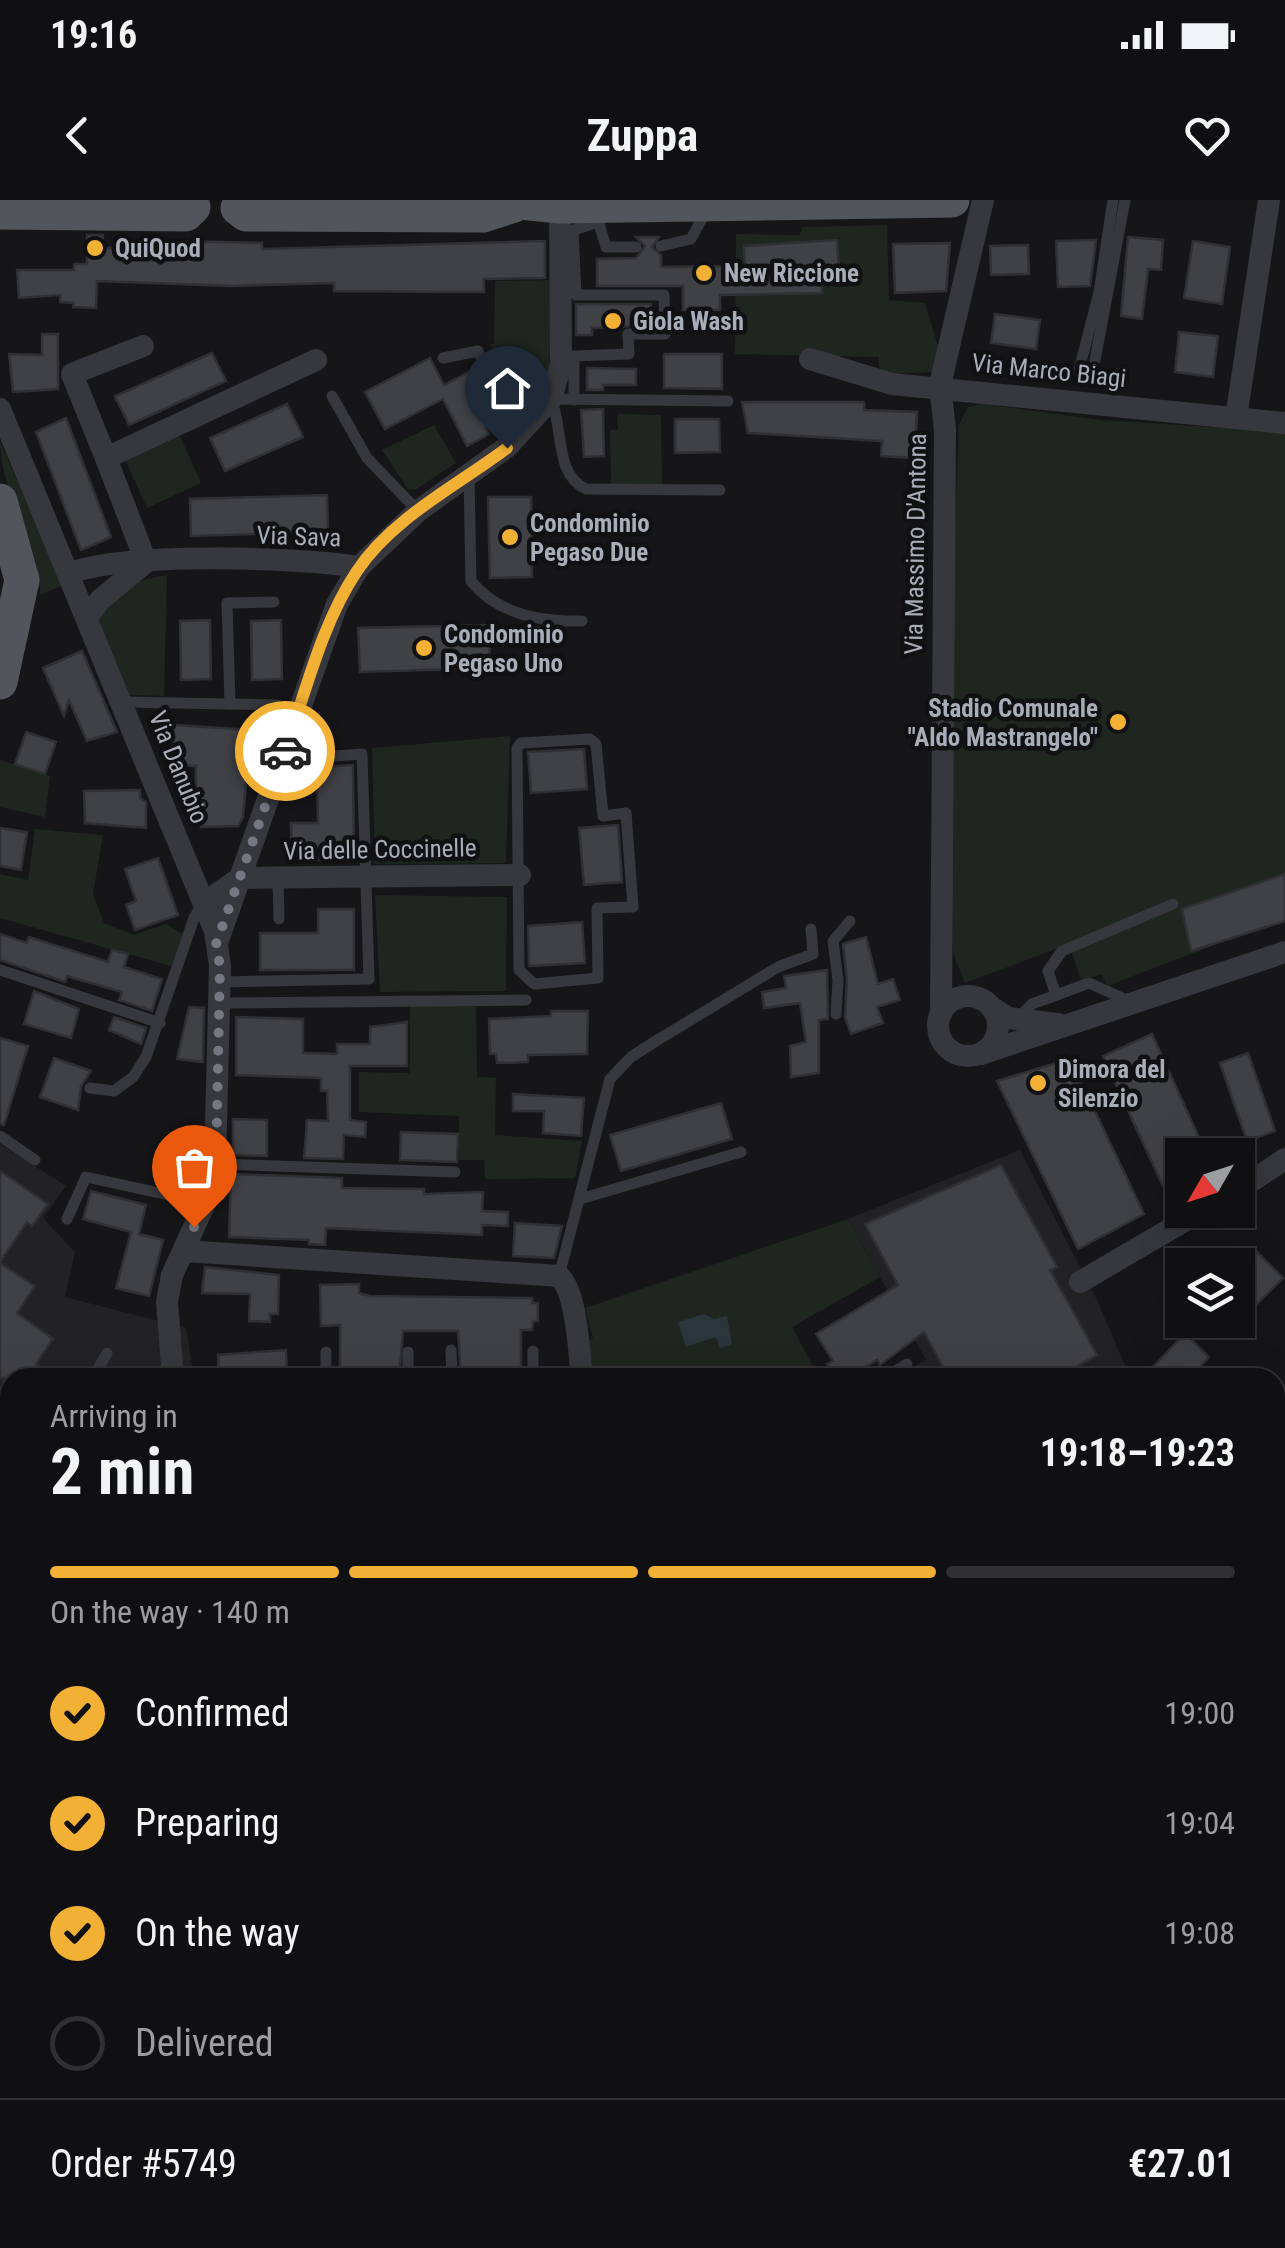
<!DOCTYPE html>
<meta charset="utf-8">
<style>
body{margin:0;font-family:"Roboto Condensed",sans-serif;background:#1e1e20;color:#f1f3f6;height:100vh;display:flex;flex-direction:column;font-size:38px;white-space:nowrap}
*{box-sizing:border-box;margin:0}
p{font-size:32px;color:#9c9d9f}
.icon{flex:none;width:55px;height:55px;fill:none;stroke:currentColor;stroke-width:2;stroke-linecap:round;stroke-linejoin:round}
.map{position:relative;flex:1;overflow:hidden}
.drawer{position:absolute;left:0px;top:1168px;width:1285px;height:882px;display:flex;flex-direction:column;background:#101012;border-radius:30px 30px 0 0;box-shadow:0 10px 40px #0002,0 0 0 2px #303032}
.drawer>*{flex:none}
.needle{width:65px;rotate:231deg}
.tools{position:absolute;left:1165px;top:938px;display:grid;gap:20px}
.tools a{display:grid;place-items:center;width:90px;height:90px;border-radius:0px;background:#101012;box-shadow:0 10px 40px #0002,0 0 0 2px #303032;font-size:50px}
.pin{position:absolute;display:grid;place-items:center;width:85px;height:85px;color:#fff;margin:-102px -42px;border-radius:50% 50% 50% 0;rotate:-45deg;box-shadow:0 0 10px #0007}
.pin .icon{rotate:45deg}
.courier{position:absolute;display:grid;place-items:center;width:100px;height:100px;margin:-50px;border:8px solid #f2b134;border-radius:50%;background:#fff;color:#222;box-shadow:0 2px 12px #0007}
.head em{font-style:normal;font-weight:700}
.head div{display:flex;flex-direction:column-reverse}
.head{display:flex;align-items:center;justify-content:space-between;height:170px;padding:0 50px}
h1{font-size:65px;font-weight:700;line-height:75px}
.bar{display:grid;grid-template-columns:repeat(4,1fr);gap:15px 10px;align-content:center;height:120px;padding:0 50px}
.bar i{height:12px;border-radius:8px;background:#303032}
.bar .on{background:#f2b134}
.bar p{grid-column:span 4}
.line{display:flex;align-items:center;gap:25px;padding:0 50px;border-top:2px solid #303032}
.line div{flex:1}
ol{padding:0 50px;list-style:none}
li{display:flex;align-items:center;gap:30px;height:110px}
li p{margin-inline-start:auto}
li .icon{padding:10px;border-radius:50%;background:#f2b134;color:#111;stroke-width:4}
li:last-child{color:#9c9d9f}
li i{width:55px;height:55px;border:5px solid #303032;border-radius:50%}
.status{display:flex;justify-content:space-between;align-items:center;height:70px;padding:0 50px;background:#101012;direction:ltr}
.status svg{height:28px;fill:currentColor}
header{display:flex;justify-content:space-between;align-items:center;height:130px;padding:0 50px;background:#101012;font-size:45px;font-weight:700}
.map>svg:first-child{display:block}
.built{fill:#222225}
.green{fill:#1e261f}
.water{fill:#2c353c}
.building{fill:#404145;stroke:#303034;stroke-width:2.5}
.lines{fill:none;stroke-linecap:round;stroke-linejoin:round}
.lane{stroke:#37383d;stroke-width:11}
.street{stroke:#37383d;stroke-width:22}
.primary{stroke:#53555c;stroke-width:35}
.done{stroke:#757880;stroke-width:10;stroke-dasharray:0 18}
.route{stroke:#f2b134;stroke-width:12}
.poi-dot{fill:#f2b134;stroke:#111113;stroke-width:4}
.labels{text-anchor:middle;stroke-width:9;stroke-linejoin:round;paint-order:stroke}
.poi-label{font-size:25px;font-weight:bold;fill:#a8adb8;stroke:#111113;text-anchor:start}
.street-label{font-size:25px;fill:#a8adb8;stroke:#111113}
</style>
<div class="status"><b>19:16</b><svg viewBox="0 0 49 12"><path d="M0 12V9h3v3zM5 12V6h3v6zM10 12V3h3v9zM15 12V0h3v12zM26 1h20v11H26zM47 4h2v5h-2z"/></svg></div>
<header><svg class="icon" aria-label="back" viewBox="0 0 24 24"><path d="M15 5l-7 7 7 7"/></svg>Zuppa<svg class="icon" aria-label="heart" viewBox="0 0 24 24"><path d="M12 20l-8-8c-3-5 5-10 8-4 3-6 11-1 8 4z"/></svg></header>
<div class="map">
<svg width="1285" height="2048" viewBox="0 0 1285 2048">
<rect width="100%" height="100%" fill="#161618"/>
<!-- built -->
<g class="built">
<path d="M0 944 66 986 43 1018 75 1052 65 1097 186 1128 194 1177 10 1178V2040H659L660 2048H0Z"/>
<path d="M1020 950 1097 1100 1130 1177H894L926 1160 848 1019Z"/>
<path d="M1275 1483 1285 1494V1616L1275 1629Z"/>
</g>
<!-- green -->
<g class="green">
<path d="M887 25 889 100 925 103 940 153 935 172 880 174 878 157 735 154 736 34 799 35 803 27Z"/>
<path d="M552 80 549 179 524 218 490 144H494L495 81Z"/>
<path d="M983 204 1102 220 1211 227 1216 218 1285 233V718L1107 786 1102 774 1081 780 1069 744 965 783 953 753 948 327 955 324 959 225 968 207Z"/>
<path d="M617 214 661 215 662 285H611L610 230H618Z"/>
<path d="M434 225 456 263 415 290 408 289 382 250Z"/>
<path d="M180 236 201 283 147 308 125 260Z"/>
<path d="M0 241 63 385 40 395C40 340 0 295 0 241Z"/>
<path d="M167 375 164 496 130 495 98 420C112 391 137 379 167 375Z"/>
<path d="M510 536 506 663 375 664 372 548Z"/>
<path d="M0 560 50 576 45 617 0 607Z"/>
<path d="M35 629 103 635 93 694 104 723 134 735 166 724 183 734 171 766 0 718V674L28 680Z"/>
<path d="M375 695 507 697 506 791 380 792Z"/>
<path d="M410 805 476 806 477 877 496 878 495 935 582 941 575 978 485 979 484 960H459V916L359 912V872L410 873Z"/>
<path d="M848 1019 880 1077 792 1127 819 1177H591L587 1141 593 1139 585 1108Z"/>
</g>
<!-- water -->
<path class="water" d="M704 1114 714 1119 727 1116 732 1144 720 1148 716 1137 686 1147 678 1122Z"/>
<!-- building -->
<g class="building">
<path d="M87 35H103L102 48 176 47V41L262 43V49L545 41V78L484 79V92H450L334 91V83L232 86 97 81 96 108 73 107 74 103 60 102V95L19 98 17 70H74V64H87Z"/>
<path d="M636 37H659L652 47 661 55V67L745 66 744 46 837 40 839 71 822 72V93L720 95V110H683V86H597V59L636 58 645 46Z"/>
<path d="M1128 37 1163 40 1161 70 1148 69 1142 119 1121 116Z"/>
<path d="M1096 40 1090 86 1058 87 1056 41Z"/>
<path d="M1193 41 1230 47 1222 104 1184 98Z"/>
<path d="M950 43 946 91 895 93 893 44Z"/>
<path d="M1028 45 1029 74 991 75 990 46Z"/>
<path d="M576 104H651V125L592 128V135H576Z"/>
<path d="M995 114 1040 120 1036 149 991 143Z"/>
<path d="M1179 132 1218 136 1213 177 1175 172Z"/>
<path d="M42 134H58V189L13 192 9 154 42 155Z"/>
<path d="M212 153 226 181 129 225 115 196Z"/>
<path d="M664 154H722V189L664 188Z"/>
<path d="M430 158 444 185 475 169 502 220 486 228 489 234 467 246 443 199 385 229 365 192Z"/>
<path d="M587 168 636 169V185H603V190H587Z"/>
<path d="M742 202H864V210L917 212 915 258 881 256 882 241 748 233Z"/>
<path d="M287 204 303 237 225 271 210 238Z"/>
<path d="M603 209 604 256 584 257 581 210Z"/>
<path d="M66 218 111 337 81 350 36 232Z"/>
<path d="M675 219H719L720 252 675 253Z"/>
<path d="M327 295 328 332 191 336 190 299Z"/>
<path d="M488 297H531L532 377 490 378Z"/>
<path d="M210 420 211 479 181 480 180 421Z"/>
<path d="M281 420 282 479 252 480 251 421Z"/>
<path d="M489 425 490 468 360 472 358 428Z"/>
<path d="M82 451 117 532 87 541 69 500 64 516 43 468Z"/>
<path d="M174 525 251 530 243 617 238 626 201 627 195 616 196 566 172 565Z"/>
<path d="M26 532 56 542 45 574 15 564Z"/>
<path d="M584 549 587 589 531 593 528 552Z"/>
<path d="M353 565 354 660H292L291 623H318L317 567Z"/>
<path d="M140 590V598L146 602V628L85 623 84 591Z"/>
<path d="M618 625 622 682 584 685 579 628Z"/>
<path d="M0 628 27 632 21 670 0 666Z"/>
<path d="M158 658 178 715 135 730 126 705 136 701 125 669Z"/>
<path d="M1285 674V721L1191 751 1182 709Z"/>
<path d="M318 709H354V770H260V733H318Z"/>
<path d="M582 722 585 763 529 766 528 726Z"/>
<path d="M0 734 27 743 29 737 108 762 112 750 128 754 124 767 162 779 152 811 119 800 122 792 67 776 65 782 0 760Z"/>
<path d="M866 737 878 784 893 779 900 800 877 807 883 823 851 834 845 817 847 780 843 744Z"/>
<path d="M827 770 828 819 819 820V873L791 877 790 846 806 842 800 803 764 808 762 792 786 788 784 776Z"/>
<path d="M34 791 79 809 71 838 24 824Z"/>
<path d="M189 807 204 808 203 862 177 859Z"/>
<path d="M551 811H588L587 854 528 855V862L497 863 496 854H490L489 819 551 816Z"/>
<path d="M114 817 146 828 141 844 109 830Z"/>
<path d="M236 817 303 819V853L337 854V844H370V827L407 822V866H350V920L366 922 365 937 344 935 343 959 304 958 307 920 328 921 327 891H321V878L236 875Z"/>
<path d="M1152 834 1207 955H1182V991L1168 997 1103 856Z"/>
<path d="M0 838 28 846 4 925 0 924Z"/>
<path d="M1248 853 1275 931 1247 941 1220 863Z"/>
<path d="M54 858 91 871 81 886 78 910 40 897Z"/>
<path d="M1070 859 1144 1014 1078 1049 997 881Z"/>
<path d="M513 894 584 898 581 936 543 933 544 911H513Z"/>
<path d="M721 903 732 939 621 971 610 935Z"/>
<path d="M233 919 267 920V956L233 955Z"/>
<path d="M401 932 458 934 457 962 400 960Z"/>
<path d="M167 943 200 949 195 983 160 975Z"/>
<path d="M1001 965 1057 1067 1050 1070 1097 1155 1074 1168 1080 1178H949L924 1132 880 1165 877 1160 847 1178H836L827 1164 833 1161 816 1134 898 1085 865 1024Z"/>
<path d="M0 971 48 1004 32 1026 27 1022 0 1062Z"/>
<path d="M231 974 342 978V988L424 989V994L483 992 482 1011 508 1012V1026L482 1025V1035L326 1028 325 1045 309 1044V1040L229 1037Z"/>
<path d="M91 991 146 1005 139 1034 163 1040 149 1096 116 1088 131 1032 83 1019Z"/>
<path d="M515 1023 562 1026 554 1058 513 1056Z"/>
<path d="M1256 1051 1283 1078 1253 1108 1238 1093V1070Z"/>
<path d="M0 1063 35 1086 17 1113 53 1139 36 1164 55 1178H0Z"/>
<path d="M205 1067 279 1075 278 1114H270V1122L249 1121 250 1094 202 1093Z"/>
<path d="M359 1084V1093L370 1096 532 1098V1103H538V1121H533L532 1130H521V1178H461L458 1131H403L399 1178H340V1125L321 1126 320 1085Z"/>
<path d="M1185 1133 1209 1157 1190 1178H1164L1153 1167Z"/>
<path d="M286 1150 287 1174 281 1178H219L218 1155Z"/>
</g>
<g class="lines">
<!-- lane -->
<g class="lane">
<path d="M598 20 606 47H636"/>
<path d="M661 46 691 39 707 9"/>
<path d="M443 158 478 151 511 216 524 230"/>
<path d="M1095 160 1125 0"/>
<path d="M1078 174 1099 92 1113 0"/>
<path d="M332 196 367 258 418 311"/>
<path d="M574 200V156L629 154 628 134H665L664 95H576L573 30 599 22"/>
<path d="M469 277 471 381C498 415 541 422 582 421"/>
<path d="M720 290 586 289C554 274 564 229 551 199L728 201"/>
<path d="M123 502 278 505"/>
<path d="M230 504 227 403 274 402"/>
<path d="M590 539 596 544 603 616 626 613 633 707 597 708 598 778 534 784 519 770 517 548 521 543Z"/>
<path d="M278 678 279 719"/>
<path d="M0 770 160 823"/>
<path d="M220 782 369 779 362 554 281 560"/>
<path d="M1056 795 1048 771 1062 751 1173 704"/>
<path d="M219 803 526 800"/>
<path d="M836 814 838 780 833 741 850 721"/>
<path d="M1016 820 1032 804 1089 783 1131 802"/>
<path d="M90 888 114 891 133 877 146 857 194 718 202 705"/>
<path d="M0 936 35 960"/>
<path d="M215 964 455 972"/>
<path d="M580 999 741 952"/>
<path d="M67 1019 86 977 205 1003"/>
<path d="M559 1076 610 879 631 857 656 841 778 767 813 754 811 729"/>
<path d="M451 1150 452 1178"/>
<path d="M533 1151V1178"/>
<path d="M326 1152V1178"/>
<path d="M93 1178 107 1153"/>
<path d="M408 1178V1152"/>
<path d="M885 1178 907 1164"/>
<path d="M0 1632 10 1625"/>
<path d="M764 2040 766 2048"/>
</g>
<!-- street -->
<g class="street">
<path d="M810 159 892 184 1285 223"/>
<path d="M0 209 215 731 220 766 215 964 205 1003 172 1075 167 1102 173 1178"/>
<path d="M1236 218 1269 0"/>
<path d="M106 258 72 174 143 146"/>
<path d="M146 362 106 258 316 160"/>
<path d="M70 373C129 352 295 357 359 367L418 311 507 247 551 199 561 164 560 6"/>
<path d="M88 416 100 400 146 362"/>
<path d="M205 702 240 678 337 404 359 367"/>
<path d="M218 740 240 678 520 675"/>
<circle cx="968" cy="826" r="30"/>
<path d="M991 807 1008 818 1058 824"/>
<path d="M941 814 945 230 940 185 983 0"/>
<path d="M981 854 1285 752"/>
<path d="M1238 990 1285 959"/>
<path d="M184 1051 559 1076C577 1092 579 1153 582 1178"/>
<path d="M1080 1082 1203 1010"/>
<path d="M1275 1214 1285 1204"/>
<path d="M1279 1372 1285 1366"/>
<path d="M1275 1651 1285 1638"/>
<path d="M0 1652 10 1648"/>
<path d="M1275 1845 1285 1868"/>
<path d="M1060 2040 1063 2048"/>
</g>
<!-- primary -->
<g class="primary">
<path d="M499 0 560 6 952 0"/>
<path d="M238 8 246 14 483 15 514 5"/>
<path d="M0 12 186 14 193 7"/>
<path d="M0 301 22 380 0 482"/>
</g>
</g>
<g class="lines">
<!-- done -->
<path class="done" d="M194 1027 216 964 220 766 216 744 285 551"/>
<!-- route -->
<path class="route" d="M285 551C306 491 322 423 357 371 392 318 458 285 507 248"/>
</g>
<!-- markers -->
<g class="poi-dot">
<circle cx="95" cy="48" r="10"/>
<circle cx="704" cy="73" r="10"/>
<circle cx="613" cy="121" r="10"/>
<circle cx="510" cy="337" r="10"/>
<circle cx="424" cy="448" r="10"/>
<circle cx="1118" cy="522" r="10"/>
<circle cx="1038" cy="883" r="10"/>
</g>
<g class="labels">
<!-- poi labels -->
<g class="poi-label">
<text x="115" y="57">QuiQuod</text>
<text x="724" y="82">New Riccione</text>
<text x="633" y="130">Giola Wash</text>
<text x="530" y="332">Condominio<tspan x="530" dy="29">Pegaso Due</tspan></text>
<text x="444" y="443">Condominio<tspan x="444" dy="29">Pegaso Uno</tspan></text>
<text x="1098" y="517" text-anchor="end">Stadio Comunale<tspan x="1098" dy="29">"Aldo Mastrangelo"</tspan></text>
<text x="1058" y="878">Dimora del<tspan x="1058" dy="29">Silenzio</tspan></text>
</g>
<!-- street labels -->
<g class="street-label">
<text transform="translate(1049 170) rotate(6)" y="9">Via Marco Biagi</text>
<text transform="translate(299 336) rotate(2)" y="9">Via Sava</text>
<text transform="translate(915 344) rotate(-89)" y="9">Via Massimo D'Antona</text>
<text transform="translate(179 567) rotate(68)" y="9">Via Danubio</text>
<text transform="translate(380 649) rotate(-1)" y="9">Via delle Coccinelle</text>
</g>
</g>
</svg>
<div class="tools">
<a><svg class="needle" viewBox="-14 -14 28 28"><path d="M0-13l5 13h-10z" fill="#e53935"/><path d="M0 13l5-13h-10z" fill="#9c9d9f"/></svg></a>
<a><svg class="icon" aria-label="layers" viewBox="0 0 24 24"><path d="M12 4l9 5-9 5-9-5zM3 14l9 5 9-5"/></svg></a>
</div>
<div class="pin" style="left:194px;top:1027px;background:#ea580c"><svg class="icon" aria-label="bag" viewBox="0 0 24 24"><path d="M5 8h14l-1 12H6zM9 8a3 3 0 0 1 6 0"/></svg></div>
<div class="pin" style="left:507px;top:248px;background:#1f2937"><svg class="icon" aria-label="home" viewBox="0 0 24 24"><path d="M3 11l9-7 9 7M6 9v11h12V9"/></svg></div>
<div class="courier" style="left:285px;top:551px"><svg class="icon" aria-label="car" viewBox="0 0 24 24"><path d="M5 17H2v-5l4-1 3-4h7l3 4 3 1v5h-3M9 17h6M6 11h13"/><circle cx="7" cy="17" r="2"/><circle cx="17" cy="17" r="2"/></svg></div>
<section class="drawer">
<div class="head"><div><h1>2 min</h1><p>Arriving in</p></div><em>19:18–19:23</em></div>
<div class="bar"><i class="on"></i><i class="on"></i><i class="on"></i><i></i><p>On the way · 140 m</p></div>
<ol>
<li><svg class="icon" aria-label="check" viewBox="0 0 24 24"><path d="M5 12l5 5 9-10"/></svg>Confirmed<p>19:00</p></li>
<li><svg class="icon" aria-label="check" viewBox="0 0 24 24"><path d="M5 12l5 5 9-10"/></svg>Preparing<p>19:04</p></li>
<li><svg class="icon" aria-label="check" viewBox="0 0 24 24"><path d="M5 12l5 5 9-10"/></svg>On the way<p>19:08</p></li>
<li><i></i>Delivered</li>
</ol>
<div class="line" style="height:130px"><div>Order #5749</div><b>€27.01</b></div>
</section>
</div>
